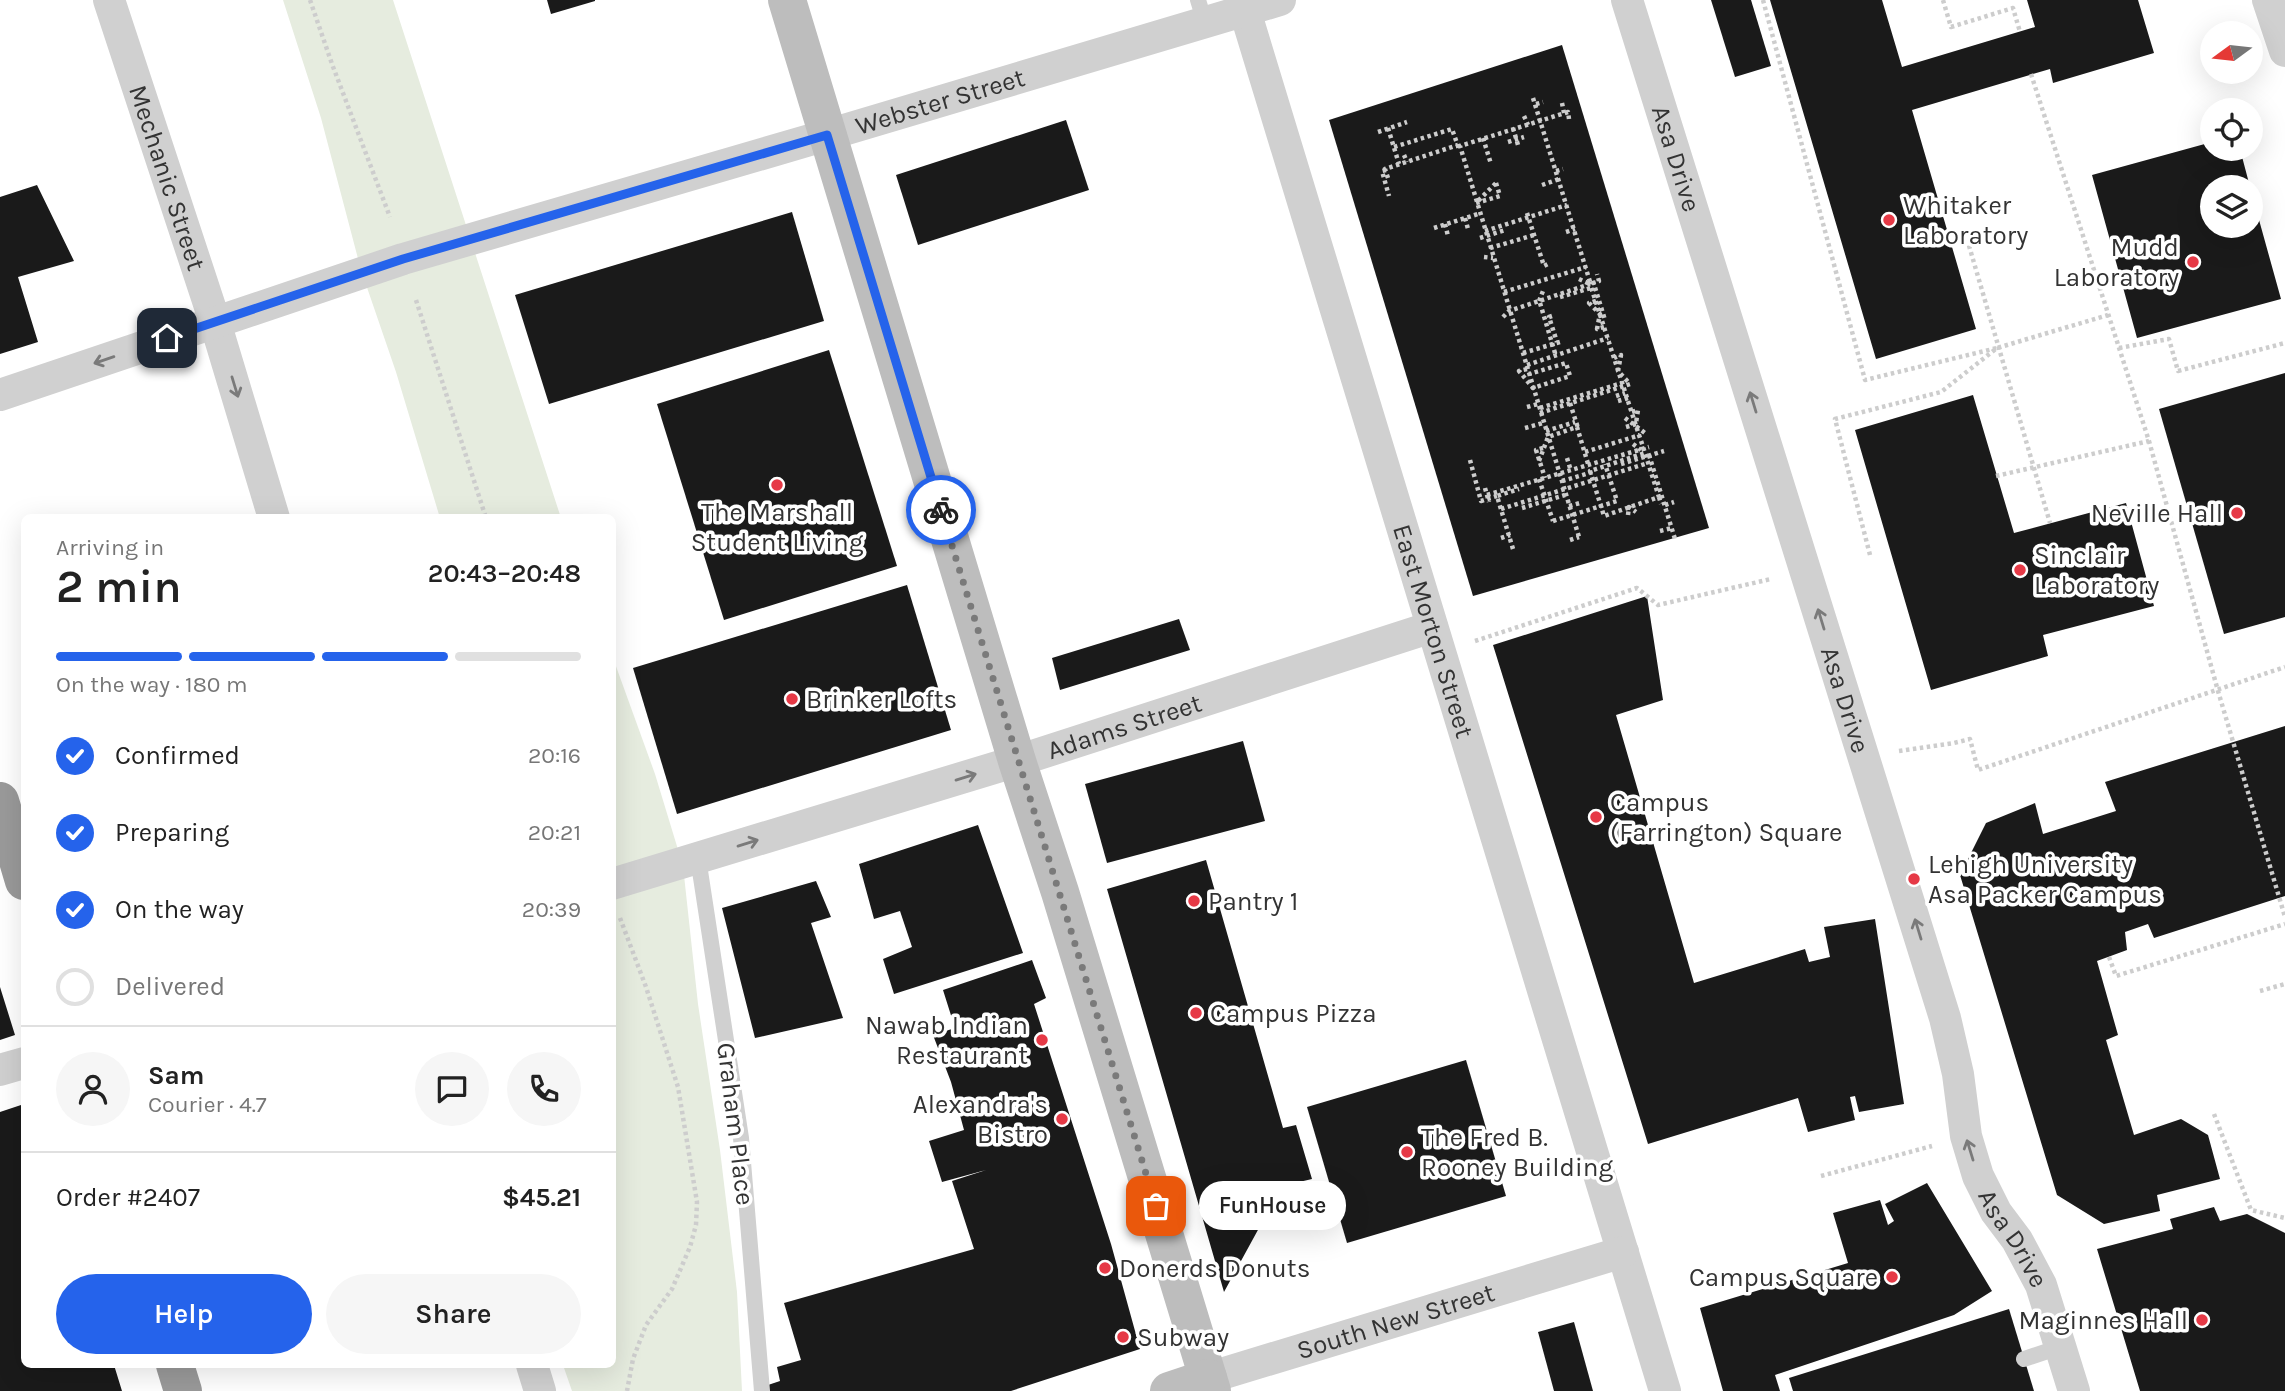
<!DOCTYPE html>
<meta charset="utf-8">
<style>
body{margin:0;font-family:Karla,sans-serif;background:#f6f6f6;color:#222;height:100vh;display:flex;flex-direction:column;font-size:26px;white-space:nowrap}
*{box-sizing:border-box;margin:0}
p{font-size:23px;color:#767676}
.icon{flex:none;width:38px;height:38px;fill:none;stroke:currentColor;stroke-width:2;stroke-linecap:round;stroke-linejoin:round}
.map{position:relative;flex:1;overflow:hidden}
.panel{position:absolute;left:21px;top:514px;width:595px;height:854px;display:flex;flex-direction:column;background:#fff;border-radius:10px;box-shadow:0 7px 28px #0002}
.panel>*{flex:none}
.needle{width:46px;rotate:255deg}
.controls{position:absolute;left:2200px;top:21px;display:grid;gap:14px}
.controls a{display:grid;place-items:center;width:63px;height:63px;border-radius:50%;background:#fff;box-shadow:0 7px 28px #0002;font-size:35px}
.pin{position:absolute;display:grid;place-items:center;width:60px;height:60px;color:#fff;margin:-30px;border-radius:14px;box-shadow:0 4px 10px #0006}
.courier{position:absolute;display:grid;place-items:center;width:70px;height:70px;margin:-35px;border:5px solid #2563eb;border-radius:50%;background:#fff;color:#222;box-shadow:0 2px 9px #0007}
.bubble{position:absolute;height:49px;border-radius:24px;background:#fff;box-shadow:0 7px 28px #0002;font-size:23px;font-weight:600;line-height:49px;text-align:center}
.headline em{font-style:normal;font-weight:600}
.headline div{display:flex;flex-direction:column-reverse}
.headline{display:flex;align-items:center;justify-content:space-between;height:119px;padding:0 35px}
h1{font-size:46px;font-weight:600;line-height:52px}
.bar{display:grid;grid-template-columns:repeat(4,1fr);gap:10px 7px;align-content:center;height:84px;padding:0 35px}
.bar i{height:9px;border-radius:5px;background:#e0e0e0}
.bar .current{background:#2563eb}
.bar p{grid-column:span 4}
.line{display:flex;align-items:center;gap:18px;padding:0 35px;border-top:2px solid #e0e0e0}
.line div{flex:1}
.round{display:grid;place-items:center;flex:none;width:74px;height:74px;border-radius:37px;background:#f6f6f6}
ol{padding:0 35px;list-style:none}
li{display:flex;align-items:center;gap:21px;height:77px}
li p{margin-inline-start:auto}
li .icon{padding:7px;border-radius:50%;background:#2563eb;color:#fff;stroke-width:4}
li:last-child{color:#767676}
li i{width:38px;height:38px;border:4px solid #e0e0e0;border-radius:50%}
.primary-button{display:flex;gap:14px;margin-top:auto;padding:14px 35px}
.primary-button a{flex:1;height:80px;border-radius:42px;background:#2563eb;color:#fff;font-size:28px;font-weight:600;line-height:80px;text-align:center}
.primary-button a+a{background:#f6f6f6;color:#222}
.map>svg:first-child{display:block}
.green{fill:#e6ecdf}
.building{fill:#1a1a1a}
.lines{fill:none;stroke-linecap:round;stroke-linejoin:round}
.path{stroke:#cdcdcd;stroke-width:4.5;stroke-dasharray:3.5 3.5;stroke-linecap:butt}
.lane{stroke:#d0d0d0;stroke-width:16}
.street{stroke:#d0d0d0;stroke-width:32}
.secondary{stroke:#bdbdbd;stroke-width:38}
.highway{stroke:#9a9a9a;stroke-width:38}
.oneway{stroke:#7a7a7a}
.done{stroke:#7a7a7a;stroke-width:7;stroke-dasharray:0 12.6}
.route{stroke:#2563eb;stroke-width:9}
.poi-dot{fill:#e63946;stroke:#fff;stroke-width:2.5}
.labels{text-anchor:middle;stroke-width:7;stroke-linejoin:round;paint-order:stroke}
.street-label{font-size:26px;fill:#333;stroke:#fff}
.poi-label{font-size:26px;fill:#333;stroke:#fff;text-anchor:start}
</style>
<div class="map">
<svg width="2285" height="1391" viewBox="0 0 2285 1391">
<rect width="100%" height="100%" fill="#fff"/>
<!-- green -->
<g class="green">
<path d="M283 0H393L561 518H440L396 372 361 270 321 118Z"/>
<path d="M613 658 655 774 683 866 698 1004 720 1150 737 1292 742 1391H572L563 1365H612Z"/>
</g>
<!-- building -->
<g class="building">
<path d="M547 0H595V1L551 14Z"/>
<path d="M1711 0H1751L1771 66 1735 77Z"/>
<path d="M1770 0H1882L1902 67 2035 27 2027 0H2138L2154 53 2053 83 2050 69 1912 110 1976 329 1876 359Z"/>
<path d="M1562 45 1709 528 1473 596 1329 120Z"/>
<path d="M1066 120 1089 190 918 245 896 175Z"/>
<path d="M2212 142V149H2240L2250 187H2212V226H2250L2251 191 2281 299 2137 338 2092 175Z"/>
<path d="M37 185 74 261 18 277 38 342 0 354V197Z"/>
<path d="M792 212 824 321 549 404 515 295Z"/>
<path d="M829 350 897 566 724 620 657 404Z"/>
<path d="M2285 373V617L2224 634 2159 409Z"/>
<path d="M1973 395 2014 533 2126 503 2154 606 2043 635 2048 656 1931 690 1855 430Z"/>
<path d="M907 585 951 730 677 814 633 668Z"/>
<path d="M1647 596 1663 700 1616 715 1694 983 1805 949 1809 962 1830 957 1824 927 1875 919 1904 1104 1859 1112 1855 1096 1850 1097 1855 1120 1808 1132 1798 1098 1648 1144 1493 645Z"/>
<path d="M1179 619 1190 650 1060 690 1052 658Z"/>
<path d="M2285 726V896L2154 938 2148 924 2125 932 2127 950 2097 961 2118 1035 2106 1040 2134 1135 2181 1119 2208 1135 2220 1179 2157 1195 2160 1211 2104 1224 2057 1195 1960 875 1986 823 2035 803 2043 834 2116 811 2105 782Z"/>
<path d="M1243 741 1265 821 1107 863 1085 784Z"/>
<path d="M978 825 1023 953 894 994 883 959 912 947 900 911 874 919 859 864Z"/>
<path d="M1206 860 1283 1128 1296 1125 1312 1179 1282 1186 1224 1292 1107 889Z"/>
<path d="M816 881 831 917 811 923 843 1018 755 1038 722 908Z"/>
<path d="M1032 960 1046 998 1034 1004 1111 1244 1140 1349 1011 1391H763L762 1387 780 1381 777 1367 801 1360 784 1303 974 1249 952 1181 986 1170 942 1182 929 1141 964 1130 951 1082 933 1035 955 1028 943 990Z"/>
<path d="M0 987 15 1035 0 1040Z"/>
<path d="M1466 1060 1506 1196 1347 1243 1307 1107Z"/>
<path d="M24 1104V1365H114L122 1391H0V1112Z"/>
<path d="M1927 1183 1992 1291 1954 1315 1775 1375 1780 1391H1723L1700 1308 1848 1263 1833 1213 1880 1200 1888 1225 1894 1221 1885 1204Z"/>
<path d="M2214 1207 2220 1221 2247 1214 2285 1233V1391H2140L2097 1249 2173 1229 2170 1219Z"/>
<path d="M2009 1309 2034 1391H1793L1789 1378Z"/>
<path d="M1574 1322 1593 1391H1554L1538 1332Z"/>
</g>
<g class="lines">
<!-- path -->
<g class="path">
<path d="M310 0 332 64 390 217"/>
<path d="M1763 0 1865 380 1997 348"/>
<path d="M1943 0 1951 27 2013 8 2020 32"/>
<path d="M2031 74 2149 441 2218 691 2285 917"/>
<path d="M1533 98 1591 285"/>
<path d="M1562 103 1564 113"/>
<path d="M1536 104 1543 102"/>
<path d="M1524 116 1528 125"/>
<path d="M1569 119 1568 112 1460 146 1579 537"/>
<path d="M1388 128 1399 164"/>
<path d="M1513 128 1518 145"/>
<path d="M1378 132 1407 122"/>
<path d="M1483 138 1491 164"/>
<path d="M1508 142 1524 137"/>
<path d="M1394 147 1452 129 1459 149"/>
<path d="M1404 155 1407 162"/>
<path d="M1386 170 1382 171 1389 196"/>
<path d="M1556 171 1563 169"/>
<path d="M1388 178 1385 169 1458 145"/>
<path d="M1496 183 1500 196 1476 203Z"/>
<path d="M1542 185 1559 179"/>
<path d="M1527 213 1544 266 1548 264"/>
<path d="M1465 218 1468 229"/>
<path d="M1445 224 1448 236"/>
<path d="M1434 228 1478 214"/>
<path d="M1485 231 1567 205"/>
<path d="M1566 232 1575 229"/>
<path d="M1965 232 2050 523"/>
<path d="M1480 238 1505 230"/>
<path d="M1490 248 1534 235"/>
<path d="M1484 257 1493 258"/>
<path d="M1579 279 1590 284 1599 281 1597 274"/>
<path d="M1593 281 1605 320"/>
<path d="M1504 292 1586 267"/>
<path d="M1560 297 1591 288"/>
<path d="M416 300 486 518"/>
<path d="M1539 301 1543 291"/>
<path d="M1596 301 1589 303 1600 314 1597 329 1604 327"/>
<path d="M1540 303 1555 353 1553 354"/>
<path d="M1552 316 1549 317 1557 342"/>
<path d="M1503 317 1509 311 1590 284 1639 435C1646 455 1652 476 1659 497L1604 516 1590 471 1645 453"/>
<path d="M2119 348 2169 339 2178 371 2285 343"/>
<path d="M1523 353 1560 342"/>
<path d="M1527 365 1608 338"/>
<path d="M1527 369 1519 371 1533 388 1570 376 1566 363 1529 374"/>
<path d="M1616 396 1625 393"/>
<path d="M1618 401 1628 398"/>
<path d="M1570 403 1578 428"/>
<path d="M1527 407 1538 404"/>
<path d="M1540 408 1622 383"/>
<path d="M1632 412 1638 410 1636 423"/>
<path d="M1540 413 1630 384 1618 371 1621 355 1614 358"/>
<path d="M1625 418 1645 433"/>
<path d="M1626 427 1636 424"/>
<path d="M1525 428 1543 423"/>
<path d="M1546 431 1575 422"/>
<path d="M1633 444 1641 450"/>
<path d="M1543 448 1536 450 1545 478"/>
<path d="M1585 452 1640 435"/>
<path d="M1649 455 1675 539"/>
<path d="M1567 458 1571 471"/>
<path d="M1470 460 1481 501 1497 496"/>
<path d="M1539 461 1548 437 1577 427 1589 467"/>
<path d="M1621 464 1664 451"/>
<path d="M1996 476 2149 441"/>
<path d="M1539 479 1553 521"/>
<path d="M1562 481 1593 472"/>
<path d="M1485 488 1489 502"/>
<path d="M1487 495 1649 447"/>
<path d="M1659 497 1661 504"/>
<path d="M1665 505 1674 502"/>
<path d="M1569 506 1580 503"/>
<path d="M1522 508 1565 495"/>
<path d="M1501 509 1648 463"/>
<path d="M1628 515 1629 507 1636 512"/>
<path d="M1553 521 1617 501 1605 464"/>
<path d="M1660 531 1672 528"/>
<path d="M1501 538 1510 535"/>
<path d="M1570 540 1579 537"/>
<path d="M1513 549 1497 496 1519 489"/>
<path d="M1870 555 1835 419 1941 392 1997 348 2108 315"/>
<path d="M1475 641 1637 588 1658 605 1771 579"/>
<path d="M1899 751 1954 743 1970 739 1978 770 2285 667"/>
<path d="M620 918 646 987 678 1087 697 1202 696 1225 690 1247 672 1289 646 1325 633 1359 627 1391"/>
<path d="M2109 957 2116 976 2285 924"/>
<path d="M2260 991 2285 984"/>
<path d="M2214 1114 2251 1210 2285 1218"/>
<path d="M1821 1176 1932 1146"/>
</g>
<!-- lane -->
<g class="lane">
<path d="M1198 0 1205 23"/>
<path d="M698 858 741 1138 762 1391"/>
<path d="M2024 1359 2060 1347"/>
</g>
<!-- street -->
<g class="street">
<path id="s1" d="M109 0 215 322 274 518"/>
<path id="s2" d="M1627 0 1945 1018 1958 1074 1966 1136 1978 1176 1996 1212 2017 1240 2041 1285 2074 1391"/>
<path d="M2268 0 2285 51"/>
<path id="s3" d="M1245 11 1665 1391"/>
<path id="s4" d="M0 395 403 259 827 135 1280 0"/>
<path id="s5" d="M612 884 1017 761 1432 627"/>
<path d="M0 1070 24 1063"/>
<path d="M532 1365 540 1391"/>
<path id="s6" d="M1208 1378 1623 1252"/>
</g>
<!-- secondary -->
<g class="secondary">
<path d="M787 0 1017 761 1060 892 1212 1391"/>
<path d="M1169 1391 1208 1378"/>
</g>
<!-- highway -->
<g class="highway">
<path d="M0 801 24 881"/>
<path d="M175 1365 183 1391"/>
</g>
</g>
<!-- one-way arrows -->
<defs><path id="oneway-shaft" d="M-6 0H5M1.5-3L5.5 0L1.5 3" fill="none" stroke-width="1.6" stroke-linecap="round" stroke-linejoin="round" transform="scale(1.75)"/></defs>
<g class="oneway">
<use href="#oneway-shaft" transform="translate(104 360) rotate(161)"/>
<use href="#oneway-shaft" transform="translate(235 387) rotate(73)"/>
<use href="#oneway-shaft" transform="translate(1753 402) rotate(-107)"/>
<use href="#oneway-shaft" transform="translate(1821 619) rotate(-107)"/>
<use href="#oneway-shaft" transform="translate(966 777) rotate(-17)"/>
<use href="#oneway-shaft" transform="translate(748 843) rotate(-17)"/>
<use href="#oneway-shaft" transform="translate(1918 929) rotate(-107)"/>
<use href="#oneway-shaft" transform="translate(1970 1150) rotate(-107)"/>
</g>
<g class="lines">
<!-- done -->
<path class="done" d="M941 510 1156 1206"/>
<!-- route -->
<path class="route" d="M167 338 403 259 827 135 941 510"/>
</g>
<!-- markers -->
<g class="poi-dot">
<circle cx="1889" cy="220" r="7"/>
<circle cx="2193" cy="262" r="7"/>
<circle cx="777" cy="485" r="7"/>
<circle cx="2237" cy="513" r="7"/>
<circle cx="2020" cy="570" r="7"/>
<circle cx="792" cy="699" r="7"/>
<circle cx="1596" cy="817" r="7"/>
<circle cx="1914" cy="879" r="7"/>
<circle cx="1194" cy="901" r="7"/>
<circle cx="1196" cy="1013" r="7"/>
<circle cx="1042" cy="1040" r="7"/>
<circle cx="1062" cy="1119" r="7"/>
<circle cx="1407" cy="1152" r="7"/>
<circle cx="1105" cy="1268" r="7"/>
<circle cx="1892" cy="1277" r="7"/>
<circle cx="2202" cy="1320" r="7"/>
<circle cx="1123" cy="1337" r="7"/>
</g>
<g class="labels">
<!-- street labels -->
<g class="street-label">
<text dy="9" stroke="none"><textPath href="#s4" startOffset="985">Webster Street</textPath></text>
<text dy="9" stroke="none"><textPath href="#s2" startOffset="166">Asa Drive</textPath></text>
<text dy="9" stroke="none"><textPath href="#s1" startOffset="187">Mechanic Street</textPath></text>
<text dy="9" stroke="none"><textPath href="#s3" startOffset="648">East Morton Street</textPath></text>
<text dy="9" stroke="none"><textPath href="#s2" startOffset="733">Asa Drive</textPath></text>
<text dy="9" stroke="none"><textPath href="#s5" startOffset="536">Adams Street</textPath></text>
<text transform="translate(736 1124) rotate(83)" y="9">Graham Place</text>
<text dy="9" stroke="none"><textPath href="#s2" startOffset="1300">Asa Drive</textPath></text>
<text dy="9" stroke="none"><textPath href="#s6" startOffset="196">South New Street</textPath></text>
</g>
<!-- poi labels -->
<g class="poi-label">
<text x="1903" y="214">Whitaker<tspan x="1903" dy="30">Laboratory</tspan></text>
<text x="2179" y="256" text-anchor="end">Mudd<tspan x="2179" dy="30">Laboratory</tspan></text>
<text x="777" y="521" text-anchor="middle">The Marshall<tspan x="777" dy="30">Student Living</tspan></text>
<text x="2223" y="522" text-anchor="end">Neville Hall</text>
<text x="2034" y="564">Sinclair<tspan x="2034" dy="30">Laboratory</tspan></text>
<text x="806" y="708">Brinker Lofts</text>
<text x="1610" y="811">Campus<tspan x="1610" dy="30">(Farrington) Square</tspan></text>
<text x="1928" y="873">Lehigh University<tspan x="1928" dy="30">Asa Packer Campus</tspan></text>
<text x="1208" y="910">Pantry 1</text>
<text x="1210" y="1022">Campus Pizza</text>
<text x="1028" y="1034" text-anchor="end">Nawab Indian<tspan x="1028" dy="30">Restaurant</tspan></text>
<text x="1048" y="1113" text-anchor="end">Alexandra's<tspan x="1048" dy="30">Bistro</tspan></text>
<text x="1421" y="1146">The Fred B.<tspan x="1421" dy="30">Rooney Building</tspan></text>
<text x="1119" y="1277">Donerds Donuts</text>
<text x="1878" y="1286" text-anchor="end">Campus Square</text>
<text x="2188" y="1329" text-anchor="end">Maginnes Hall</text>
<text x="1137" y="1346">Subway</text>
</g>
</g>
</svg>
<div class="controls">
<a><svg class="needle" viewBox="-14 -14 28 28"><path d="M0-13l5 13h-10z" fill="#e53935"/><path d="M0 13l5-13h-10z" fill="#767676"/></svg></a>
<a><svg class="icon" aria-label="locate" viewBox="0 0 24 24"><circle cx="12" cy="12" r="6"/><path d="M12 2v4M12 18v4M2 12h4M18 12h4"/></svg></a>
<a><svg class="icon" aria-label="layers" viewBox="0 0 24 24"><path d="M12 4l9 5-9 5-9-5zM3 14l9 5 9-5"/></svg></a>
</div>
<div class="pin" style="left:1156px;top:1206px;background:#ea580c"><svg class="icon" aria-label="bag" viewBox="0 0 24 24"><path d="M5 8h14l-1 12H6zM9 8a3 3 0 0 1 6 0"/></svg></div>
<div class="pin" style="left:167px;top:338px;background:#1f2937"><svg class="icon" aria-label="home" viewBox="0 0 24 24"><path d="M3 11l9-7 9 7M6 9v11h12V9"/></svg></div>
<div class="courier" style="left:941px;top:510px"><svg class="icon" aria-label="bike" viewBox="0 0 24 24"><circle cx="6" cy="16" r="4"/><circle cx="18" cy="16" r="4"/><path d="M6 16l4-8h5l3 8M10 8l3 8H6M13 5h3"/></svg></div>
<div class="bubble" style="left:1199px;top:1181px;width:147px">FunHouse</div>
<section class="panel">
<div class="headline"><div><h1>2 min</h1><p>Arriving in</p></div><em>20:43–20:48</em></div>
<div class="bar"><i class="current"></i><i class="current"></i><i class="current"></i><i></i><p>On the way · 180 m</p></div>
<ol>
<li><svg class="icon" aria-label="check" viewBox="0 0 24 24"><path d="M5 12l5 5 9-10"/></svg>Confirmed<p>20:16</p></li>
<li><svg class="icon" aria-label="check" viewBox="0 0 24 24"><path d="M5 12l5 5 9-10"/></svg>Preparing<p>20:21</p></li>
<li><svg class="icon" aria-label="check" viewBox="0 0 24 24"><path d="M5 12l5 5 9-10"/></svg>On the way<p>20:39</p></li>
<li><i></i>Delivered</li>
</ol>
<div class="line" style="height:126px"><a class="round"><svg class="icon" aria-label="person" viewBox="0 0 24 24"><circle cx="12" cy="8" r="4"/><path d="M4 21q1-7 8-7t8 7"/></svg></a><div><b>Sam</b><p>Courier · 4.7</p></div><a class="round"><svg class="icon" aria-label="chat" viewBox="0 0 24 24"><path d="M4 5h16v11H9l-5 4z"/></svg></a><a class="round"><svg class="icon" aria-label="phone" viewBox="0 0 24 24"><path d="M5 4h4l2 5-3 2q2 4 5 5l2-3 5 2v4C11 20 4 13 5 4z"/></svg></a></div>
<div class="line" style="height:91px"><div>Order #2407</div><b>$45.21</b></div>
<div class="primary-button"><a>Help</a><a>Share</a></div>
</section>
</div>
